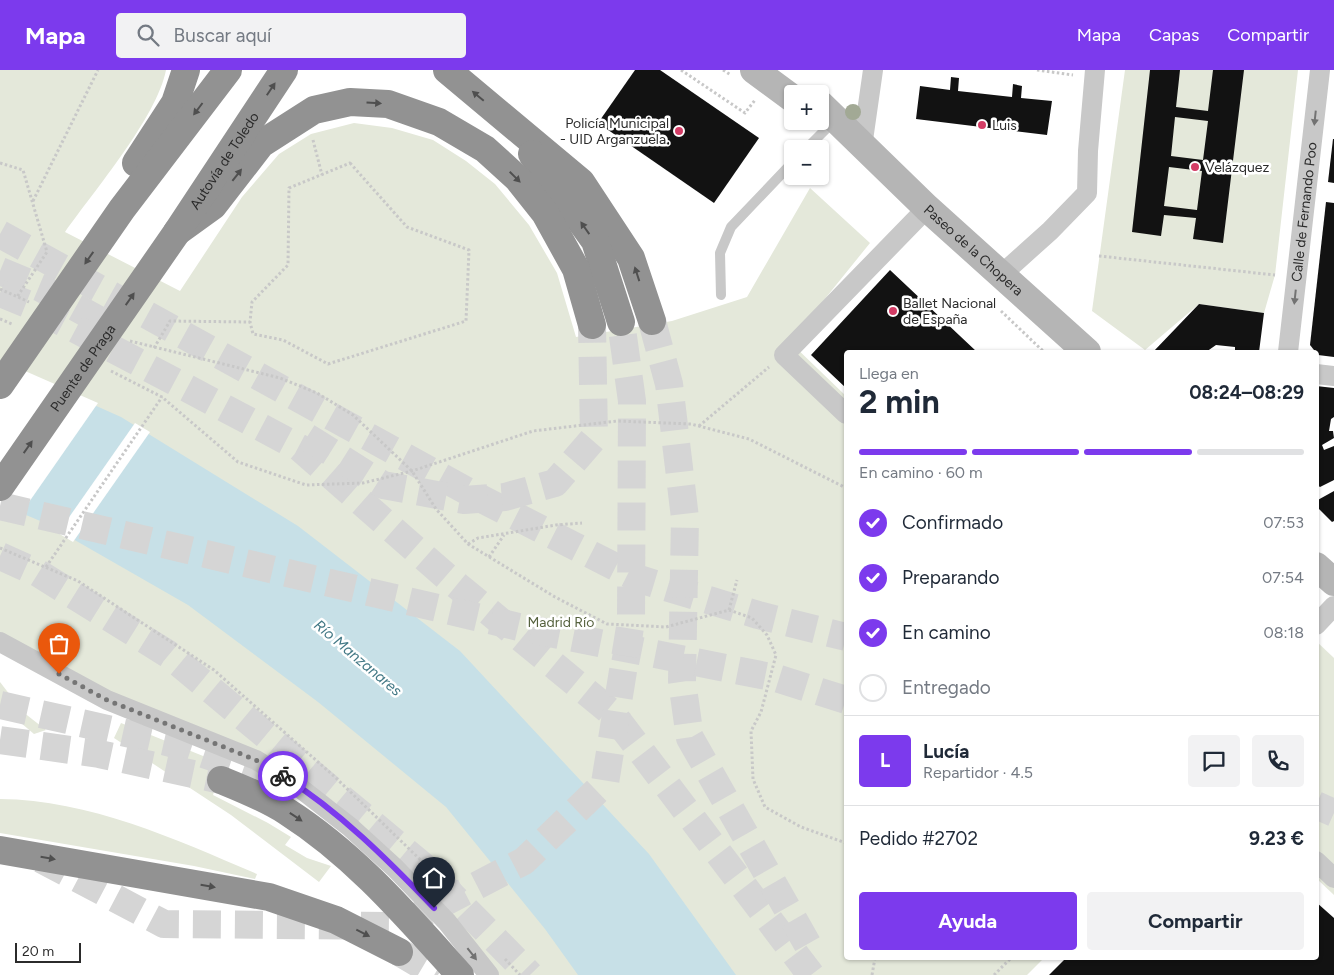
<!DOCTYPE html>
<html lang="es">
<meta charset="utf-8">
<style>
body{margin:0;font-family:Figtree,sans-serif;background:#f2f2f3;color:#1f2937;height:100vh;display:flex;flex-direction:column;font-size:19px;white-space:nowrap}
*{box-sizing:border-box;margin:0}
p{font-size:16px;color:#747a83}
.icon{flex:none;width:28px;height:28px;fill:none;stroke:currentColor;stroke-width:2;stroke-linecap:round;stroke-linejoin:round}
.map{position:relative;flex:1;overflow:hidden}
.panel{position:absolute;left:844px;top:280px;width:475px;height:610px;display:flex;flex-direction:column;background:#fff;border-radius:5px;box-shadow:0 1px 4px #0004}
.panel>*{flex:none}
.fabs{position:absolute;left:784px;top:15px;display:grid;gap:10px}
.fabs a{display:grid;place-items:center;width:45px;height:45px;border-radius:5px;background:#fff;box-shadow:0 1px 4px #0004;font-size:25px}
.scale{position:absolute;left:15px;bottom:12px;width:66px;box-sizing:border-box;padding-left:5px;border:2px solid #2b2b2b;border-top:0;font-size:14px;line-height:18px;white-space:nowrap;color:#2b2b2b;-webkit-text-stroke:4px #fff;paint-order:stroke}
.pin{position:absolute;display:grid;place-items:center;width:42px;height:42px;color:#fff;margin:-51px -21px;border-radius:50% 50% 50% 0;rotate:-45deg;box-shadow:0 0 5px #0007}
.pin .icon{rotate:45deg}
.courier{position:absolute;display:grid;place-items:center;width:50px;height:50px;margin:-25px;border:4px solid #7c3aed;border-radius:50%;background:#fff;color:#222;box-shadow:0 1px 6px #0007}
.overview em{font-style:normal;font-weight:700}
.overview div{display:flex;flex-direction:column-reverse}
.overview{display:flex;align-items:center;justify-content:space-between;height:85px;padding:0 15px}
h1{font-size:32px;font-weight:700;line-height:38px}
.bar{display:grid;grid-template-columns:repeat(4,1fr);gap:8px 5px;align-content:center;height:60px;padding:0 15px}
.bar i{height:6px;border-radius:4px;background:#e0e1e3}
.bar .current{background:#7c3aed}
.bar p{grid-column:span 4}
.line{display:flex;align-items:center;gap:12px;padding:0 15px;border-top:1px solid #e0e1e3}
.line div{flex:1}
.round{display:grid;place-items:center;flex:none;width:52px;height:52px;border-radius:5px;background:#f2f2f3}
ol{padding:0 15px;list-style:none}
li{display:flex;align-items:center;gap:15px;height:55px}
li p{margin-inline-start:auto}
li .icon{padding:5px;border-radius:50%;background:#7c3aed;color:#fff;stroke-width:4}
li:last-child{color:#747a83}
li i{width:28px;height:28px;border:2px solid #e0e1e3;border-radius:50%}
.action{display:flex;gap:10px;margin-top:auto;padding:10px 15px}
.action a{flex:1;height:58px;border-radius:5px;background:#7c3aed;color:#fff;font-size:20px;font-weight:700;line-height:58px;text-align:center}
.action a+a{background:#f2f2f3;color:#1f2937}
header{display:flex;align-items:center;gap:30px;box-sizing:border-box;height:70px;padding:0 25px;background:#7c3aed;color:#fff}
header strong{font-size:24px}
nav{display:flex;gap:28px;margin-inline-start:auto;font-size:18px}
.search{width:350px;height:45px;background:#f2f2f3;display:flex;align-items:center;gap:12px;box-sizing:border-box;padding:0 18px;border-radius:5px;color:#747a83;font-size:19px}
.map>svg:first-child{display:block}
.green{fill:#e4e8da}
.water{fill:#c7e0e7}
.pier{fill:#fff}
.building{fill:#121212;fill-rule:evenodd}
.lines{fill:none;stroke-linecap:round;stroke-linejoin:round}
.highway-tunnel{stroke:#d5d5d5;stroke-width:28;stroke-dasharray:28 14;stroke-linecap:butt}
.path{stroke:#c8c8c8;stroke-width:3;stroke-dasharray:2.5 2.5;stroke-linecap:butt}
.lane{stroke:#c8c8c8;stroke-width:10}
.street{stroke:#c8c8c8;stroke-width:20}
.secondary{stroke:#b5b5b5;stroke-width:28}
.highway{stroke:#929292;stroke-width:28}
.tree{fill:#a2a995}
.oneway{fill:#4f4f4f}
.oneway2{fill:#727272}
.done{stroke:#757575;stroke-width:5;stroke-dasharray:0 9}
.route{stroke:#7c3aed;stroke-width:6}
.poi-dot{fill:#d33c65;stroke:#fff;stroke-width:2}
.labels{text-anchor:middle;stroke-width:5;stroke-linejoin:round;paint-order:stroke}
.poi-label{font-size:14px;fill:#2b2b2b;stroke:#fff;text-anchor:start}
.street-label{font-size:14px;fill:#2b2b2b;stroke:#fff}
.park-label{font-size:14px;fill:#56623e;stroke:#fff}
.water-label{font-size:15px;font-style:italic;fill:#427885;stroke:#fff}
</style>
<header>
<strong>Mapa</strong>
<div class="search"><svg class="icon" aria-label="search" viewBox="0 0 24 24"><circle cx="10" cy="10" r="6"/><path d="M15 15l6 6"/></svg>Buscar aquí</div>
<nav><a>Mapa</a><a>Capas</a><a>Compartir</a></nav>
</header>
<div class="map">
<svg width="1334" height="905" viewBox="0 0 1334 905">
<rect width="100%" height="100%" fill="#fff"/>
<!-- green -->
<g class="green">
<path d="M0 0H166C157 47 94 121 65 162L180 221 242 127 279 84 311 64 354 53 392 58 433 70 466 91 495 114 529 155 557 203 576 267 672 251 747 227 810 118 870 173 790 272 846 326V888H1044L1027 905H497L379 772 340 736 301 709 109 626 0 564Z"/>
<path d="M1125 0H1298L1275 205 1264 243 1199 234 1145 280 1092 241Z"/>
<path d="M1316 571 1334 588V825L1316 808Z"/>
<path d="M0 612 23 642 46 660 34 664 14 647 0 640Z"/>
<path d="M121 653 223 694 213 725 268 753 291 767 285 775 307 788 331 796 319 812 231 745 114 668Z"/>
<path d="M0 729C90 730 175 769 257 804L255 809 194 796 0 763Z"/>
</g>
<!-- water -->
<path class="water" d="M0 293 121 347 298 456 460 581 649 784 736 905H578L545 859 446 737 318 632 188 535 45 453 0 434Z"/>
<!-- pier -->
<g class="pier">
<path d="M0 290 98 333 20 445 0 437Z"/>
<path d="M135 353 150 362 73 472 58 463Z"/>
</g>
<!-- building -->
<g class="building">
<path d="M635 0H660L759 68 714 133 598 53Z"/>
<path d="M1150 0H1180L1176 37 1208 41 1213 0H1244L1223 173 1193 169 1196 148 1164 145 1161 166 1132 162ZM1175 47 1208 51 1203 90 1171 86ZM1169 97 1202 101 1197 140 1164 136Z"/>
<path d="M951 7 959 8 958 21 1012 27 1013 14 1022 16 1021 28 1052 31 1047 65 916 49 920 16 950 20Z"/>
<path d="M1333 69H1334V113L1328 112Z"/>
<path d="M1326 132 1334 133V287L1318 285 1310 275Z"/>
<path d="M890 200 977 282H846V318L811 285Z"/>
<path d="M1199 234 1264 243 1259 282H1235V277L1216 275 1206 282H1153Z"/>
<path d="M1316 316 1334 318V347L1331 349 1329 361H1333L1334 368 1322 375 1324 380 1334 376V410L1320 417 1316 414Z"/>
<path d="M1334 421V451L1332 452 1316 436V431Z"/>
<path d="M1316 832 1334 848V905H1049L1066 888H1316Z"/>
</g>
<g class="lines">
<!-- highway-tunnel -->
<g class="highway-tunnel">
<path d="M0 164 474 425 639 509 758 545 846 567"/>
<path d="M0 201 41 218 113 258"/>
<path d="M0 223 30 235 300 378 448 508 612 643 811 905"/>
<path d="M652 251 669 314 685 448 682 611 690 668 808 875"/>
<path d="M307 367 383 415 464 430 505 427 555 413 594 368 592 255"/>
<path d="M0 436 519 557 776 608 846 630"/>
<path d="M0 486 38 503 168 584 423 796 530 905"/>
<path d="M0 635 171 673 266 705 288 718"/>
<path d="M0 670 99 684 221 710"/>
<path d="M1316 735 1334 743"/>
<path d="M41 789 164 854 399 856 524 791 605 713 631 551 632 331 621 252"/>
<path d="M399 882 438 905"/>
</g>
<!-- path -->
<g class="path">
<path d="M681 0 745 43 755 30"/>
<path d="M723 0 731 5"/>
<path d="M1037 0 1073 5"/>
<path d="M313 70 322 105"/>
<path d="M0 93 23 100 47 182 17 227"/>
<path d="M350 93 407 157 469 180 466 251 328 294 283 270 253 264 250 252 252 232 288 195 289 118Z"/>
<path d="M33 131 98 0"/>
<path d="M1099 186 1275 205"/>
<path d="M0 219 29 232"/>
<path d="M1001 241 1044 282"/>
<path d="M0 249 12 254"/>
<path d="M130 271 280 308 317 323 353 345 412 401 436 439 468 474 555 527 607 554 666 557 729 540 752 548 767 565 776 585 761 642 751 661 753 709 765 737 801 757 846 773"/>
<path d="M154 278 170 251 250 252"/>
<path d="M111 301 162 327 238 392 306 415 363 413 412 401 533 361 617 351 691 354 749 369 846 418"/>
<path d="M699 356 769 297"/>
<path d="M468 474 478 468 556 455 582 453"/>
<path d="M0 478 78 511 214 600 335 707 435 804 447 819"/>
<path d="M489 487 504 465"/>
<path d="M46 497 162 327"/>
<path d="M729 540 737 510"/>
<path d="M505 889 520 905"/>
<path d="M872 905 875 888"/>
<path d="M994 905 1011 888"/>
</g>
<!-- lane -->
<g class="lane">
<path d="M806 79 830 55"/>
<path d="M721 225 720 183 731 157 792 93"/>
</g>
<!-- street -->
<g class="street">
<path d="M862 77 873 0"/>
<path d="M1002 204 1050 161 1087 123 1088 81 1095 0"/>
<path id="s1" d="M1288 282 1320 0"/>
<path d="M1316 304 1334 306"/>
<path d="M846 344 784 285 927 138"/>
<path d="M1316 555 1334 536"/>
<path d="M0 572 107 630 256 690 295 714 350 757 395 798 447 852 489 905"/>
<path d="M1316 791 1334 808"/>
</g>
<!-- secondary -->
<g class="secondary">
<path d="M754 0 792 28"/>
<path id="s2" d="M820 34 927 138 1087 282"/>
<path d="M1316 496 1334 512"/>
</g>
<!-- highway -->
<g class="highway">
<path d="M447 0 581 112 631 188 652 251"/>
<path d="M532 84 595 171 621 252"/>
<path d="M136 93 175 33 186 0"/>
<path d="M177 162 213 136 261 74 314 40 350 32 388 34 439 52 485 79 518 109 545 143 576 199 592 255"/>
<path d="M0 315 122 139 228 0"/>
<path id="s3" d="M0 417 177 162 284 0"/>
<path d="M221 710C243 719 266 728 286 741 355 785 406 845 460 905"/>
<path d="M0 780 269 827 336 850 399 882"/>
</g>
</g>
<!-- trees -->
<circle class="tree" cx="853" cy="42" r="8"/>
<!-- one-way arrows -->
<defs><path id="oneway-solid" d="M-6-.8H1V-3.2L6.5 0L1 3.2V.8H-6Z" transform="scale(1.25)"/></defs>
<g class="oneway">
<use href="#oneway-solid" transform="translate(271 19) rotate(-56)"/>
<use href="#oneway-solid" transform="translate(478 26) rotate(-140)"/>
<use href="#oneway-solid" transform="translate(374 33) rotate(4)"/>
<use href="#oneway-solid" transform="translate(198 39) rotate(127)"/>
<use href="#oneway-solid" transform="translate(237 105) rotate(-52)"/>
<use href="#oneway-solid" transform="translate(515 107) rotate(45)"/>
<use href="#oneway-solid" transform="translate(585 158) rotate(-125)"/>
<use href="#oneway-solid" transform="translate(89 188) rotate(125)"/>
<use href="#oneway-solid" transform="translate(637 204) rotate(-108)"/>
<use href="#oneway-solid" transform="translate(130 229) rotate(-55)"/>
<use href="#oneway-solid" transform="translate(28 377) rotate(-55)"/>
<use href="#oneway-solid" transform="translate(296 747) rotate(34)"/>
<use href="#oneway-solid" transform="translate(48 788) rotate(10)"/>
<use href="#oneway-solid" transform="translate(208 816) rotate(10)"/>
<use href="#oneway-solid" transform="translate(363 863) rotate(27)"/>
</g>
<g class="oneway2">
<use href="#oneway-solid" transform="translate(1315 48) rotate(96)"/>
<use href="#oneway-solid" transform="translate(1295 227) rotate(96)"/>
<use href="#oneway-solid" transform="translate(472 884) rotate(52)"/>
</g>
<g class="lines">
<!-- done -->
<path class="done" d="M59 604 107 630 256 690 283 706"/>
<!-- route -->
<path class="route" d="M283 706C339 741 388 790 434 838"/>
</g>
<!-- markers -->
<g class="poi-dot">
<circle cx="982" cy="55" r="5"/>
<circle cx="679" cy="61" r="5"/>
<circle cx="1195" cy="97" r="5"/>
<circle cx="893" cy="241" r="5"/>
</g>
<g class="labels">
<!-- poi labels -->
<g class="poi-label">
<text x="669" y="58" text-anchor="end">Policía Municipal<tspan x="669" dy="16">- UID Arganzuela.</tspan></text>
<text x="992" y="60">Luis</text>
<text x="1205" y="102">Velázquez</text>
<text x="903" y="238">Ballet Nacional<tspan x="903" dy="16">de España</tspan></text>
</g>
<!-- street labels -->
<g class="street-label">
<text dy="5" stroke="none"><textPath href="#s3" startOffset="396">Autovía de Toledo</textPath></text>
<text dy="5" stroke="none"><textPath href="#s1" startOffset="141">Calle de Fernando Poo</textPath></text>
<text dy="5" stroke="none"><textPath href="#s2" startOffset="212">Paseo de la Chopera</textPath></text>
<text dy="5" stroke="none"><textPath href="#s3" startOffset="145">Puente de Praga</textPath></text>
</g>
<!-- park labels -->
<g class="park-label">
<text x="561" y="557">Madrid Río</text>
</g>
<!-- water labels -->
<g class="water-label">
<text transform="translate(358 588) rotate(40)" y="5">Río Manzanares</text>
</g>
</g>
</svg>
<div class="fabs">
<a>+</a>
<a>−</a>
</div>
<div class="scale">20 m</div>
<div class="pin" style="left:59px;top:604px;background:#ea580c"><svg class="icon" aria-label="bag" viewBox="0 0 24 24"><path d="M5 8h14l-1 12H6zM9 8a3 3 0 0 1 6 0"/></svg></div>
<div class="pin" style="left:434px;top:838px;background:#1f2937"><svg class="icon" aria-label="home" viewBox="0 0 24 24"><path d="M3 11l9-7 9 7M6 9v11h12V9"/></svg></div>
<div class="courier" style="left:283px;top:706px"><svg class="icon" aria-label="bike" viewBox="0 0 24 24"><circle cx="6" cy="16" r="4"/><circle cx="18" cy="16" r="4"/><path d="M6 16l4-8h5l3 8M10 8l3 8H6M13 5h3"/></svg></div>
<section class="panel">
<div class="overview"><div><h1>2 min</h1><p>Llega en</p></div><em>08:24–08:29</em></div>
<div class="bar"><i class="current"></i><i class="current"></i><i class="current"></i><i></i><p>En camino · 60 m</p></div>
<ol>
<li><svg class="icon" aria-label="check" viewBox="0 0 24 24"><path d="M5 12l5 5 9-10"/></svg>Confirmado<p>07:53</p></li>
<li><svg class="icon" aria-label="check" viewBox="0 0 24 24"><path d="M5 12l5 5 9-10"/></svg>Preparando<p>07:54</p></li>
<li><svg class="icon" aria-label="check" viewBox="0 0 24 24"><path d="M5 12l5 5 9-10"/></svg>En camino<p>08:18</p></li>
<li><i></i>Entregado</li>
</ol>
<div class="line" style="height:90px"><b class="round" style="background:#7c3aed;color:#fff">L</b><div><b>Lucía</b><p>Repartidor · 4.5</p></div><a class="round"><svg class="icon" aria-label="chat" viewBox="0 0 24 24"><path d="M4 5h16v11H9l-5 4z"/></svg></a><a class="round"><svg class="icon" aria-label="phone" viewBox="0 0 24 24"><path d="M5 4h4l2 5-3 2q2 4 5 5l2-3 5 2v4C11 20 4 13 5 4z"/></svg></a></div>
<div class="line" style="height:65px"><div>Pedido #2702</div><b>9.23 €</b></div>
<div class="action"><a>Ayuda</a><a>Compartir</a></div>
</section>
</div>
